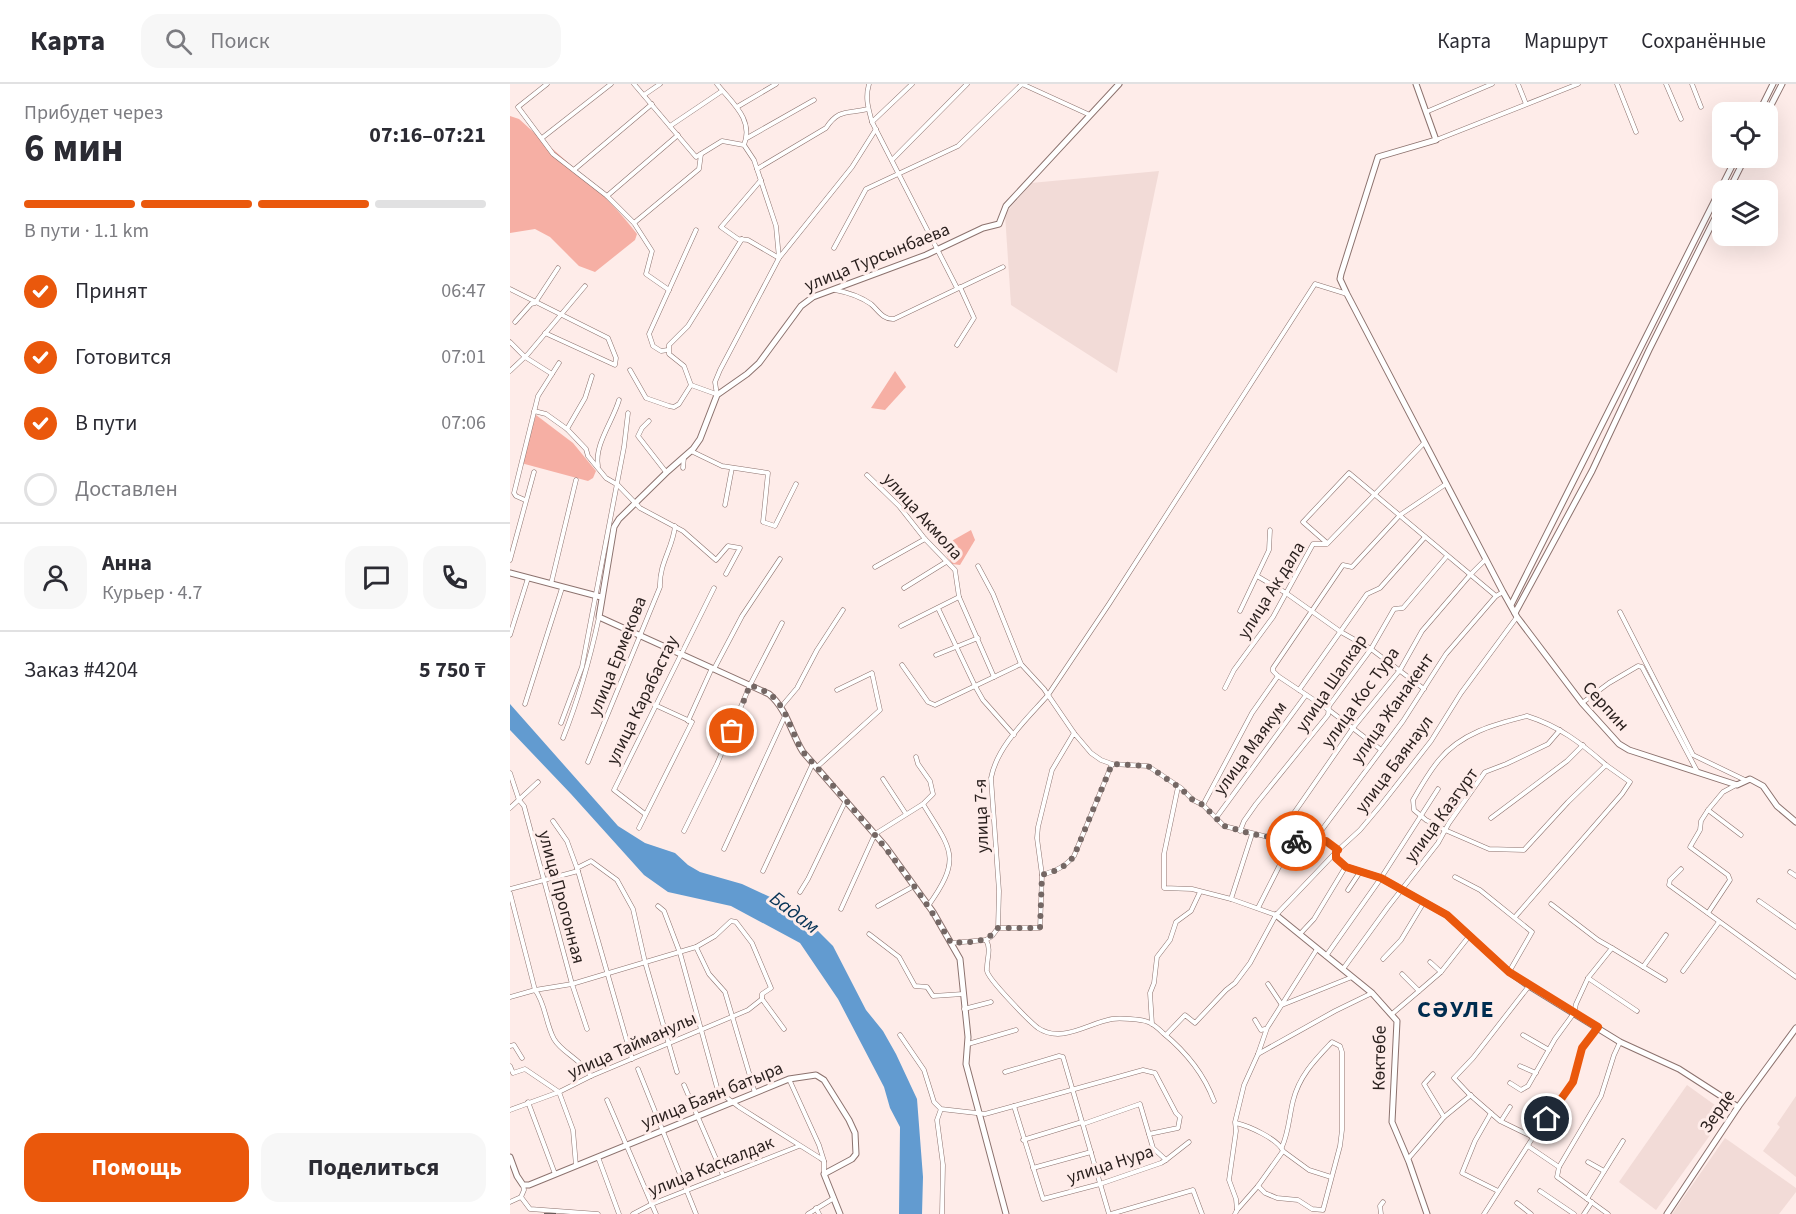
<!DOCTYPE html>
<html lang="ru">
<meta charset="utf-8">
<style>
body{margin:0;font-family:"Source Sans 3",sans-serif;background:#f7f7f7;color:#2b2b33;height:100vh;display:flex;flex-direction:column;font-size:22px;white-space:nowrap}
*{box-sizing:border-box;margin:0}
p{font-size:20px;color:#7c7c81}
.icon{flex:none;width:33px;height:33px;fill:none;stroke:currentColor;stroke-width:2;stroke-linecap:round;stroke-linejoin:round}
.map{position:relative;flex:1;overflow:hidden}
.sheet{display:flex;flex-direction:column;background:#fff;width:510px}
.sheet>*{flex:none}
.buttons{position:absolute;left:1202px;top:18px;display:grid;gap:12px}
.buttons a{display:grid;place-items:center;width:66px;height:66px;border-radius:12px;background:#fff;box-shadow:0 6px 24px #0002;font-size:30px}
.pin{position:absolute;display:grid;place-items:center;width:51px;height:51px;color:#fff;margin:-26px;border:3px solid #fff;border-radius:50%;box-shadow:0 2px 6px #0007}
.courier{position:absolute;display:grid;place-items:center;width:60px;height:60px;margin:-30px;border:4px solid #ea580c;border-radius:50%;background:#fff;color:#222;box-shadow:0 2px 8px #0007}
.overview em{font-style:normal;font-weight:700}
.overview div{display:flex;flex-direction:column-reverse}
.overview{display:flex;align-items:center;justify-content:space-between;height:102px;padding:0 24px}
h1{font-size:39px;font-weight:700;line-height:45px}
.bar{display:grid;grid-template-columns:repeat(4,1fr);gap:9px 6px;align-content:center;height:72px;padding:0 24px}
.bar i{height:8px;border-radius:4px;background:#e1e1e2}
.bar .selected{background:#ea580c}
.bar p{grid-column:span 4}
.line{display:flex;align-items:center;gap:15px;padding:0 24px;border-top:2px solid #e1e1e2}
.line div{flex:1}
.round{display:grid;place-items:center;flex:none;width:63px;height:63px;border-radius:18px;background:#f7f7f7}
ol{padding:0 24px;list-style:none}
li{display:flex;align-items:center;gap:18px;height:66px}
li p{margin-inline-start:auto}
li .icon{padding:6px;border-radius:50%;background:#ea580c;color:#fff;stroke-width:4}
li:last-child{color:#7c7c81}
li i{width:33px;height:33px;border:3px solid #e1e1e2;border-radius:50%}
.action{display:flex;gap:12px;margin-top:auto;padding:12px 24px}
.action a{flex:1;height:69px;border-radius:18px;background:#ea580c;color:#fff;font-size:24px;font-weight:700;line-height:69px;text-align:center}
.action a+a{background:#f7f7f7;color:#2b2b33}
header{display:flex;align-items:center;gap:36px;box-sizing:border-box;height:84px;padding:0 30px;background:#fff;border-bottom:2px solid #e1e1e2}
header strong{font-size:28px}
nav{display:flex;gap:33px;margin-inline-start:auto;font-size:21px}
.search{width:420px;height:54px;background:#f7f7f7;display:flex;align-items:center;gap:15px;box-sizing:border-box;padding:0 21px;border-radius:18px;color:#7c7c81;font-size:22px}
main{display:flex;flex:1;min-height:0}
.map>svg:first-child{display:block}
.built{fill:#f2dbd7}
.green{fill:#f6afa4}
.water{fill:#629bd0}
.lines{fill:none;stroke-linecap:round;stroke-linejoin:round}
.street-casing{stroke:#8c726e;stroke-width:5}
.secondary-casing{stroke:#8c726e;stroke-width:7}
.street{stroke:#fff;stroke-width:4}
.secondary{stroke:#fff;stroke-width:5}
.rail{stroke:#413634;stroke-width:1.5;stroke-dasharray:12 6;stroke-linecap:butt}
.done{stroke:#746764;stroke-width:6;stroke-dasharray:0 10.8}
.route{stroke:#ea580c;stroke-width:8}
.labels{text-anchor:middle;stroke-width:6;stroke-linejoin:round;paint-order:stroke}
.street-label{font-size:18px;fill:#291f1d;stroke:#feece9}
.water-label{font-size:20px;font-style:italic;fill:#053255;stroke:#feece9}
.district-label{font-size:24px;font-weight:bold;letter-spacing:1.5px;fill:#002d50;stroke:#feece9}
</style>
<header>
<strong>Карта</strong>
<div class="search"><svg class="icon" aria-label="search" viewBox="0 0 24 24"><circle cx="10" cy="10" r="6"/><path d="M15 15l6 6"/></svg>Поиск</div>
<nav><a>Карта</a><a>Маршрут</a><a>Сохранённые</a></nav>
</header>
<main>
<section class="sheet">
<div class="overview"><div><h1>6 мин</h1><p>Прибудет через</p></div><em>07:16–07:21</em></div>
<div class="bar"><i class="selected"></i><i class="selected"></i><i class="selected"></i><i></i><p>В пути · 1.1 km</p></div>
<ol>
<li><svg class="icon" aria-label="check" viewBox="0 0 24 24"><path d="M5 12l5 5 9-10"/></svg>Принят<p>06:47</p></li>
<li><svg class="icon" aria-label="check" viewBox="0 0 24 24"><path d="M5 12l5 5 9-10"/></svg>Готовится<p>07:01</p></li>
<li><svg class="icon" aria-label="check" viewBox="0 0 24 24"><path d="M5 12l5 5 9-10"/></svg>В пути<p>07:06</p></li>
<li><i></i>Доставлен</li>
</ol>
<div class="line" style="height:108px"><a class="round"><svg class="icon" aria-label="person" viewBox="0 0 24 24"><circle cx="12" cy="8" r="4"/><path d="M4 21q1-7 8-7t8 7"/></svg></a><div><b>Анна</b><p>Курьер · 4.7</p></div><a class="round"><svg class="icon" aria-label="chat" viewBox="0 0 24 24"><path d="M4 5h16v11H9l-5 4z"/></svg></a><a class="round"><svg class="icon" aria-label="phone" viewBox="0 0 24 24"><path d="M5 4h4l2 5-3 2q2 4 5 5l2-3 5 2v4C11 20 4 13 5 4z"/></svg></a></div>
<div class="line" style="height:78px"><div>Заказ #4204</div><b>5 750 ₸</b></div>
<div class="action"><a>Помощь</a><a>Поделиться</a></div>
</section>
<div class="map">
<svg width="1286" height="1130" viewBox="0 0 1286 1130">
<rect width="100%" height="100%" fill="#feece9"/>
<!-- built -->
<g class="built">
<path d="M649 87 607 289 501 221 495 130 521 99Z"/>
<path d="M1177 1001 1216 1029 1146 1126 1109 1098Z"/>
<path d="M1286 1012V1093L1253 1067 1270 1043 1267 1040Z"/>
<path d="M1215 1054 1286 1104V1108L1269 1130H1162Z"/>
</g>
<!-- green -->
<g class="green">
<path d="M0 32 9 35C47 70 96 108 127 150L125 156 85 188 69 182 40 153 25 145 0 149Z"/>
<path d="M385 287 396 303 375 326 361 324Z"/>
<path d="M26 331 63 359 86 387 83 394 78 397 11 379Z"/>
<path d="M461 446 465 456 450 481 442 480 431 463Z"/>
</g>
<!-- water -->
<path class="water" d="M0 620 108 742 135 759 165 769 178 781 190 788 232 800 271 818 305 844 323 862 356 926 373 947 386 970 407 1015 413 1093 412 1130H389L390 1043 380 1024 374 1003 328 915 290 859 221 822 158 808 134 791 61 710 0 646Z"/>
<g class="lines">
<defs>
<g id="street">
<path d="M37 0 8 23 43 70 97 112 124 139 142 167 136 190 159 206"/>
<path d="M124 0 186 73 212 57 234 61 244 76 266 142 269 174 210 286 205 298 207 311"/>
<path d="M207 0C222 19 244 35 234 61"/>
<path d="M359 0C355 14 358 23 362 38L447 204"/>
<path d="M512 0 580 31"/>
<path d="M1008 0 1016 20"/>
<path d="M1107 0 1126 48"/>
<path d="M1156 0 1171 35"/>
<path d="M1182 0 1191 23"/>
<path d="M134 11 150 0"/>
<path d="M227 23 266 0"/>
<path d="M916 28 982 0"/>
<path d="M362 38 402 0"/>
<path d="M160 42 212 7"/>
<path d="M32 54 101 0"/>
<path d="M237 54 304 16"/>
<path d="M926 56 1068 0"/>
<path d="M382 76 457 0"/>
<path d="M65 85 142 20"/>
<path d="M247 85 316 44C329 24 338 30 358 25"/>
<path d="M251 96 211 143 228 155 238 156 269 174 342 83 366 45"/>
<path d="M97 112 168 51"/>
<path d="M124 139 189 85 191 70"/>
<path d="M324 164 356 105 448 62 512 0"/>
<path d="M0 205 98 254 106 274 105 281 35 249"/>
<path d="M325 206C336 208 351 213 361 220 368 226 373 236 384 235L493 183"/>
<path d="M5 238 21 220 25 219 48 184"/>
<path d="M0 258 15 273 42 290"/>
<path d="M447 261 464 234 450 203"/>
<path d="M158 266 151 267 143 262 139 250 186 146"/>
<path d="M120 286 136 314 159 322 164 323 169 320 181 301"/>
<path d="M0 287 18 270 75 202"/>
<path d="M206 310 181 301 174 282 159 270V261L178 242 232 155"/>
<path d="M24 327 36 330 57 345 76 365 78 372 96 394 108 401 130 424 173 447 206 476 218 462 230 464 216 490"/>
<path d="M139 337 132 344 128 352 156 388"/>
<path d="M57 345 75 314 82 292"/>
<path d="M181 367 212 382 258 389 253 438 265 442 286 400"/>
<path d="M88 382C84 361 103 337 109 316"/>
<path d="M173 384 174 373"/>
<path d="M357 391 389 422 415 455 445 486 449 513 484 593"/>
<path d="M15 416 6 412 4 409 28 312 49 279"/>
<path d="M215 421 222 384"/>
<path d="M817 459 793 438 839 389 986 512 993 508"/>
<path d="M0 476 24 388"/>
<path d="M468 482 483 510 511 580 534 605 538 611 599 520 805 200 837 210"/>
<path d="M365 483 415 455"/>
<path d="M747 492 776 509 831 548 861 565 914 605"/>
<path d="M41 500 66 396"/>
<path d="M394 504 436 478"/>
<path d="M428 524 465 602 511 580"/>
<path d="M730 527 759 466 760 446"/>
<path d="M1110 528 1183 671 1235 696"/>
<path d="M391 542 449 513"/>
<path d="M0 551 18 494"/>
<path d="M426 571 468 554"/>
<path d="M392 581 418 618 425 621 465 602 473 616 504 651"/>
<path d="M204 585 232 532 270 475"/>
<path d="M768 592 819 626 870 665"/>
<path d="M715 604 724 586 763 533 803 460H817L914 359"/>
<path d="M789 606 857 510 870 504 915 453"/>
<path d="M1072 619 1099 599 1128 582 1132 583 1187 687"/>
<path d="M15 620 52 504"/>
<path d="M271 623 287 604 307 566 333 526"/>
<path d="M1017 632C1049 642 1071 659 1096 681L1058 718 1014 766 979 765 935 746 916 736 904 726 903 716C911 702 919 688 929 676 951 649 985 640 1017 632Z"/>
<path d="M178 637 202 584"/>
<path d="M51 639 72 583 114 363 118 329"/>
<path d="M53 654C69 614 80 575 89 533"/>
<path d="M406 673 408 680 420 697 423 710 413 720C441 766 453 773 418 822"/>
<path d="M78 678 150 503C149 479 163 464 165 442"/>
<path d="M307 683 370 626 362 589 327 606"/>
<path d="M0 689 9 716 14 722 62 900 77 945"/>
<path d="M373 695 396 730"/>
<path d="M668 703 654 770V804L682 805 721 815"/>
<path d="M693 721 742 629 768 592 763 587V584L833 481 842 483 890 431 936 400"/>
<path d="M0 724 28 698"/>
<path d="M1198 726 1231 751"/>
<path d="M135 730 104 706 204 504"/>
<path d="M706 734 796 611"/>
<path d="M981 734 1057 677 1073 661"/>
<path d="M43 737 57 757 68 787 122 975"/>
<path d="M129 744 182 638 145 621"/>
<path d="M174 747 207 680 240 601 272 539"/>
<path d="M730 747 734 737 746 720 818 631 819 622 861 565 884 525 893 524 937 472"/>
<path d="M742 750 721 815 766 831"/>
<path d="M766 755 843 644 890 586 912 547 960 491 975 476"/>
<path d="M805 755 893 637 936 570 986 512"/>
<path d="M214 765 275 632"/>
<path d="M67 784 81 777 107 796 123 825 135 878 167 988"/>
<path d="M1171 785 1160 796 1159 801 1286 893"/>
<path d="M253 787 303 679"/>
<path d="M1280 788 1286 792"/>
<path d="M532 791C545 787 555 783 564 772L602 680"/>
<path d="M945 793 970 806 1022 848 999 888"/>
<path d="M0 805 68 787"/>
<path d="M838 806 850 788"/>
<path d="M290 808 298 795 336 716"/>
<path d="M0 809 25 906C35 918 36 941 44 955 52 969 70 974 81 992"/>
<path d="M1249 817 1286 843"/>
<path d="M1041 820 1088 856 1102 864"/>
<path d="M148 822 154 827 170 869 208 1007 229 1023 310 1074 314 1077V1090"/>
<path d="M368 822 404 802"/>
<path d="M748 824 782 757"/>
<path d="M331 825 365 750 413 720"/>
<path d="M1198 829 1220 796 1218 791 1180 763 1190 746 1191 737 1198 726 1213 708 1226 701"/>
<path d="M1005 833 1112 710 1120 698 1096 681"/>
<path d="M488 844 489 807 481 694C487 662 517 635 538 611L564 649"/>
<path d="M359 850 389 873 405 902 417 903 423 912 453 910"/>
<path d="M790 850 804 835 836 782"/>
<path d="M441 859 476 856"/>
<path d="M186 863 199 890 215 908 245 1009"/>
<path d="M816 872 871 794 928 705"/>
<path d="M873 875 891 856 914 818"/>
<path d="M1133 883 1156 851"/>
<path d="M833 885 878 823 928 759 939 739 975 688 996 680 1038 660 1050 646"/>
<path d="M1173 887 1209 838"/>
<path d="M931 888 960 851"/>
<path d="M758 900 772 921 842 893"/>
<path d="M1019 902 963 974 944 994 959 1010 990 1037 1023 1053"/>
<path d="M909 907 931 888 920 878"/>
<path d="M0 913 25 906 62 900 186 863 205 852 221 837 226 838 242 859 261 904 252 910V915L274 945"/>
<path d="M454 925 481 918"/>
<path d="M1127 927 1078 894 1102 864 1155 896"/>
<path d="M882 930 909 907 892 890"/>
<path d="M745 936 751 946 755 945"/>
<path d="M642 940 640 909 644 899 647 873 660 856 666 838 681 827 690 808"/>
<path d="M390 951 414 986 424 1018 431 1025 475 1030 633 986 645 989 666 1029 670 1033 668 1044 639 1050"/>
<path d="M656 951 675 931 685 939 716 906 725 899 740 879 766 831 826 768 850 746 871 721 921 657 951 609 1007 533"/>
<path d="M1013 951 1039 966"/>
<path d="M458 960 506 946"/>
<path d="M0 962 4 961 12 974"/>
<path d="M748 970 757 944 807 865"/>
<path d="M0 982 3 989 15 985 49 1008 63 1046 66 1082"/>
<path d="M1010 982 1026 989"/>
<path d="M128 985 186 1130"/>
<path d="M495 988 549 972 553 973 599 1130"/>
<path d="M923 990 914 1000 934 1033"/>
<path d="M279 995 309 1061 314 1077"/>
<path d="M1000 999 1011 1006 1018 1002 1045 955 1064 929 1066 920 1078 894"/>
<path d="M174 1001 213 1091"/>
<path d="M97 1016 146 1130"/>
<path d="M704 1017C694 990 675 967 653 949 649 945 643 940 638 938 632 935 609 934 602 935 578 939 552 960 528 944 519 937 478 895 477 887 476 876 482 866 476 856L482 852 488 844H530L532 791 527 754 528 743 542 686 564 649 581 669 591 676 602 680 638 682 671 704 683 716 693 721 714 742 766 755 816 757 828 766"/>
<path d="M18 1018 45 1090"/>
<path d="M504 1022 533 1115 590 1100 651 1079 656 1076 643 1064 630 1020 573 1040"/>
<path d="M431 1025 427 1036 433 1081 432 1130"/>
<path d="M0 1026 49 1008 81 992 238 926 252 915"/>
<path d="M981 1029 965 1057 952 1089 988 1107"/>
<path d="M991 1037 1000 1023"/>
<path d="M726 1039C739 1042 768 1055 773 1067L748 1102"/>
<path d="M513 1056 572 1038"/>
<path d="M1018 1062 1049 1083"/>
<path d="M773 1067 799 1086 821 1093"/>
<path d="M88 1073 109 1130"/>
<path d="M898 1075 934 1033 961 1011"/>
<path d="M656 1076 679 1058"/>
<path d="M1078 1078 1094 1087"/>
<path d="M523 1084 581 1068"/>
<path d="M1030 1107 1064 1130"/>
<path d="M11 1113 20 1125 88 1130"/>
<path d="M1077 1115 1113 1057"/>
<path d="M0 1118 11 1113 14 1106 13 1101"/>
<path d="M1007 1119 1021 1130"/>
<path d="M306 1124 309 1130"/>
<path d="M727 1126 748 1102 755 1109 767 1114 788 1116 802 1125 813 1126 830 1062 832 1046V968L830 962 822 958C805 976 789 992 783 1017 779 1033 779 1047 772 1063"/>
<path d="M123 1130 142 1120 289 1062"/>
<path d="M298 1130 324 1114"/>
<path d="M601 1130 683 1106 692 1130"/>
<path d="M725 1130 727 1126 726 1115 719 1096 726 1047 725 1038 734 1001 748 970 825 927 862 909"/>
<path d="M871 1130 870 1122 873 1118"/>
<path d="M974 1130 1022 1055 1063 998 1072 965 1088 944"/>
<path d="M1074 1130 1082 1118"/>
<path d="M1098 1130 1047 1093 1049 1083 1091 1012 1104 971 1110 958"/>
</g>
<g id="secondary">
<path d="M906 0 926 56 868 73 831 190 830 195 837 210 993 508 1007 533 1072 619 1109 660 1119 666 1227 701 1240 695 1253 702 1267 722 1286 738"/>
<path d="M1249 28 1263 0"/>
<path d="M1257 29 1272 0"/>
<path d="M1219 106 1235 74"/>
<path d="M0 489 91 513"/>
<path d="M1001 521 1226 74"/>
<path d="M1005 529 1082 387 1139 266 1212 120"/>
<path d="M826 768V774L836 783 871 794 937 831 999 888 1019 902 1110 958 1169 985 1228 1023"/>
<path d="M766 831 862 909 887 937 882 1038 899 1078 917 1130"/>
<path d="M0 1073 7 1092 13 1101H19L279 995 306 991 314 996 339 1036 345 1049 346 1070 342 1075 314 1090 330 1130"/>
<path d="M496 1130 456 980 458 953 450 875 423 828 376 763 293 668C281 649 277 625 259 610L89 533 104 443 109 435 158 387 183 365 190 355 207 311 237 290 249 279 291 222 303 213 416 171 473 144 489 140 496 122 609 0"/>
<path d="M1157 1130 1228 1023 1286 944"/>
</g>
</defs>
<!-- street casing -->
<use href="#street" class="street-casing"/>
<!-- secondary casing -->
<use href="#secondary" class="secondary-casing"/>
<!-- street -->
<use href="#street" class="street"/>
<!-- secondary -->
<use href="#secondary" class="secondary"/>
<!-- rail -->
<path class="rail" d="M34 1130H51"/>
</g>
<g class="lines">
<!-- done -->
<path class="done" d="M222 647 240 601C247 604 256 607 262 612 278 626 282 651 293 668 348 729 400 789 441 859 460 857 476 861 488 844H530L532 791C545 787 555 784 564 772L602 680 638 682 670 704 683 716 693 721 714 742 742 750 786 757"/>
<!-- route -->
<path class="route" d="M786 757H816L828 766 826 768V774L836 783 871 794 937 831 999 888 1088 943 1072 964 1063 998 1037 1035"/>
</g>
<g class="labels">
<!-- street labels -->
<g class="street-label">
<text transform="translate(367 173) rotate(-22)" y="6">улица Турсынбаева</text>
<text transform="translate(413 432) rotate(48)" y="6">улица Акмола</text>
<text transform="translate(761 506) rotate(-58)" y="6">улица Ак дала</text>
<text transform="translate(107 572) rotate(-68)" y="6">улица Ермекова</text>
<text transform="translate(821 599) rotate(-56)" y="6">улица Шалкар</text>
<text transform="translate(850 613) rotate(-54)" y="6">улица Кос Тура</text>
<text transform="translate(132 616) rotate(-64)" y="6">улица Карабастау</text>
<text transform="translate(1096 622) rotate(48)" y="6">Серпин</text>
<text transform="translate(882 624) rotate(-55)" y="6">улица Жанакент</text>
<text transform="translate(740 664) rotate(-54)" y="6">улица Маякум</text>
<text transform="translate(884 680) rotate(-53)" y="6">улица Баянаул</text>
<text transform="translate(931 731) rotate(-54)" y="6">улица Казгурт</text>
<text transform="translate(471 732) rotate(-92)" y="6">улица 7-я</text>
<text transform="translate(52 813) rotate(75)" y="6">улица Прогонная</text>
<text transform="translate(122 961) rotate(-24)" y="6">улица Тайманулы</text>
<text transform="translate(869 974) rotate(-89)" y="6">Көктөбе</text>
<text transform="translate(202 1011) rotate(-22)" y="6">улица Баян батыра</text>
<text transform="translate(1207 1027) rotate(-56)" y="6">Зерде</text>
<text transform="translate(600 1080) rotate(-18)" y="6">улица Нура</text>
<text transform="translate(201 1082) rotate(-22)" y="6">улица Каскалдак</text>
</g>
<!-- water labels -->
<g class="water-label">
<text transform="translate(285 828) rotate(37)" y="7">Бадам</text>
</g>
<!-- district labels -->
<g class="district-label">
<text x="946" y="933">СӘУЛЕ</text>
</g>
</g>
</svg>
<div class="buttons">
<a><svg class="icon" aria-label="locate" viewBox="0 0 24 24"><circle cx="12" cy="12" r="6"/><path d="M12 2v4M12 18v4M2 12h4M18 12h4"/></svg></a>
<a><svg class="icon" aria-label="layers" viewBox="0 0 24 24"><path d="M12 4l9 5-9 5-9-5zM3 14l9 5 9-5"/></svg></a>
</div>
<div class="pin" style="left:222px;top:647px;background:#ea580c"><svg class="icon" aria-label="bag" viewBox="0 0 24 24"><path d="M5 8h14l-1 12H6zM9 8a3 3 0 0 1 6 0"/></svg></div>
<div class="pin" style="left:1037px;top:1035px;background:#1f2937"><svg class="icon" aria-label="home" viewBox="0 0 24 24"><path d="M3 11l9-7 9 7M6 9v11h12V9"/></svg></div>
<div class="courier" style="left:786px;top:757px"><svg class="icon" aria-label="bike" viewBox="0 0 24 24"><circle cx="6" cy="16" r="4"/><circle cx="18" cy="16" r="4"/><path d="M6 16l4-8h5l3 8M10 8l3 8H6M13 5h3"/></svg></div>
</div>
</main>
